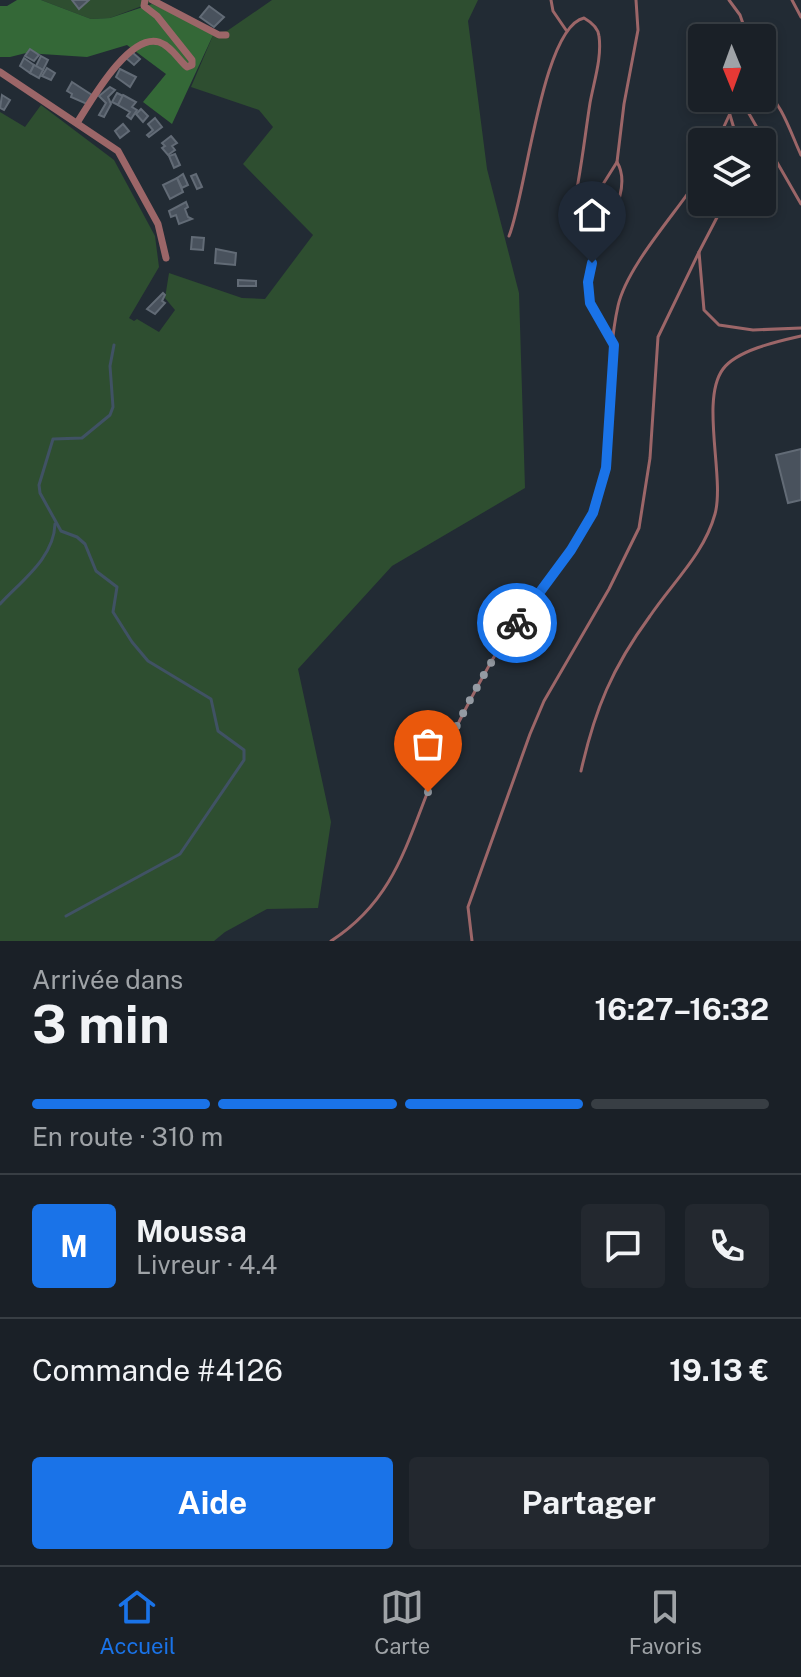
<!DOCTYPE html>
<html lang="fr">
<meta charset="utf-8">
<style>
body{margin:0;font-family:"Public Sans",sans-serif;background:#23282f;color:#f1f3f6;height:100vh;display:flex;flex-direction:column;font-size:30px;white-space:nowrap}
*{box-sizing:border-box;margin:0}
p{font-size:26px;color:#9fa3a7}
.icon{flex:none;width:44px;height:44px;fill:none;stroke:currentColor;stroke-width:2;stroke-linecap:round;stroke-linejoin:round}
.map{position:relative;height:941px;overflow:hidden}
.panel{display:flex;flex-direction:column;background:#1a2027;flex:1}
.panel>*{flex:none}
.needle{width:52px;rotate:179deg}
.buttons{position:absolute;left:688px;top:24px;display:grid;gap:16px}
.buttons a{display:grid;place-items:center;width:88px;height:88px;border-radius:8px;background:#1a2027;box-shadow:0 4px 12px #0003,0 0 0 2px #383e44;font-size:40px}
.pin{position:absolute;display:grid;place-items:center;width:68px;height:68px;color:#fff;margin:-82px -34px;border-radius:50% 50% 50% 0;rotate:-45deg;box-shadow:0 0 8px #0007}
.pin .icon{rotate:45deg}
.courier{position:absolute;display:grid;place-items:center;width:80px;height:80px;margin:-40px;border:6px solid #1a73e8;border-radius:50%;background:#fff;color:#222;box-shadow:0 2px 10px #0007}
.summary em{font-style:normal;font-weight:700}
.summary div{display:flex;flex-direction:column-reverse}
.summary{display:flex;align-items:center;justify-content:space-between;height:136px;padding:0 32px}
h1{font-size:52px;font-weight:700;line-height:60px}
.bar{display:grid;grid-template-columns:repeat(4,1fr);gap:12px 8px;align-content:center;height:96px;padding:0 32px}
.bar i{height:10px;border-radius:6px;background:#383e44}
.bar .active{background:#1a73e8}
.bar p{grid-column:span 4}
.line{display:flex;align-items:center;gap:20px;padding:0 32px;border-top:2px solid #383e44}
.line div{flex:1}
.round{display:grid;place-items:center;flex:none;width:84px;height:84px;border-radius:8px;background:#23282f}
.primary-button{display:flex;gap:16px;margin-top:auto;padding:16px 32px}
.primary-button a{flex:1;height:92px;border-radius:8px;background:#1a73e8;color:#fff;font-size:32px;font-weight:700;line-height:92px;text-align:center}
.primary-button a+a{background:#23282f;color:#f1f3f6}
.tabs{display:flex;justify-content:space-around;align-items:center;height:112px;border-top:2px solid #383e44;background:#1a2027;font-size:22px;color:#9fa3a7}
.tabs a{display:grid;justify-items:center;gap:4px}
.tabs .active{color:#1a73e8}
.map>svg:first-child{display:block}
.green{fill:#2e4e30}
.forest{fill:#346837}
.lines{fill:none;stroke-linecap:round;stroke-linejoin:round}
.stream{stroke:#405264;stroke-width:3}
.building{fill:#49525d;stroke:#626b76;stroke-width:2}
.lane{stroke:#9c6668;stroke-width:3}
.street{stroke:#9c6668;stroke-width:7}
.done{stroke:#959ba3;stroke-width:8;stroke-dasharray:0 14.4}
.route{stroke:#1a73e8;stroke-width:10}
</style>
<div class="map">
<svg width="801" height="941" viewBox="0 0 801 941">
<rect width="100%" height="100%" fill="#222b34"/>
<!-- green -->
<g class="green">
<path d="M41 0H158L110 18 91 19Z"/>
<path d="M272 0H478L468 21 487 169 519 293 525 488 392 566 298 669 331 822 318 908 267 909 225 932 214 941H0V112L25 127 41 105 114 160 155 236 159 267 129 318 134 321 137 319 159 332 175 310 165 298 169 273 242 298 265 299 313 235 243 164 273 127 259 110 191 87 214 33 227 31Z"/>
</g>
<!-- forest -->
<path class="forest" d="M17 0H41L91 19 110 18 152 4 214 33 172 124 143 102 166 74 127 45 87 57 26 53 10 57H0V6H7Z"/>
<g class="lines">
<!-- stream -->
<g class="stream">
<path d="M0 604C21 581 54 558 55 524"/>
<path d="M66 916 180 854 244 760V750L218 731 211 699 148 661 132 642 113 612 117 587 96 571 85 544 77 537 61 531 40 493 39 485 53 439 82 438 110 415 113 407 110 366 114 345"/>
</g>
</g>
<!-- building -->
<g class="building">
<path d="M72 0H89L79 9Z"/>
<path d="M209 6 224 17 214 27 200 17Z"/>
<path d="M30 49 39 55 34 61 25 56Z"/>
<path d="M132 52 140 59 134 65 126 58Z"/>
<path d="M41 56 48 60 43 70 36 66Z"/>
<path d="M24 58 34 65 30 73 20 66Z"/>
<path d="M34 65 43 70 39 78 30 73Z"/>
<path d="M47 68 55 73 51 80 42 76Z"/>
<path d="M120 69 136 77 130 87 116 77Z"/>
<path d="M72 82 92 95 87 104 71 97 72 94 67 91Z"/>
<path d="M110 87 115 90 108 97 111 104 104 117 99 115 106 103 99 96Z"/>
<path d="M117 93 123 96 118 105 112 102Z"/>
<path d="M2 95 10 100 4 110 0 108Z"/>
<path d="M123 95 136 102 132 107 137 110 131 119 127 116 130 112 118 105Z"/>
<path d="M141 109 148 116 143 122 136 114Z"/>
<path d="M155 118 162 127 149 137 147 135 153 130 148 124Z"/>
<path d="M123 124 129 131 120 138 115 131Z"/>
<path d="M171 136 177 143 172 146 175 150 168 155 162 148 165 146 162 143Z"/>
<path d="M175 154 180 165 174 168 169 156Z"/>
<path d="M183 174 188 185 182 188 177 178Z"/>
<path d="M196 174 202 187 197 189 191 176Z"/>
<path d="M177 178 183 192 170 199 163 185Z"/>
<path d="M186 202 188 207 185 209 188 217 192 219 179 224 176 215 171 217 169 211Z"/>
<path d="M192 237 204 238 203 250 191 249Z"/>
<path d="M216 249 236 253 235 265 215 263Z"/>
<path d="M238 280 256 281V286H238Z"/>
<path d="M163 293 165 295 162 301 165 303 155 314 147 309Z"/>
<path d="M801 449V500L788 503 776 455Z"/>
</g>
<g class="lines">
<!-- lane -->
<g class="lane">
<path d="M551 0 553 11 566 30"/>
<path d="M729 0 740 15 748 38"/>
<path d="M792 0 801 17"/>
<path d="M762 88C782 102 791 134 801 155"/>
<path d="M740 98 801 204"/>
<path d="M730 115 738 142"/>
<path d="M717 142 737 98"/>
<path d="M725 202 699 252 704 310 719 325 753 330 801 328"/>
<path d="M509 236C526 195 542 27 584 18 591 22 598 27 599 36 602 58 594 81 590 103 584 142 580 180 571 219L573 227H576L617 162 624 104 638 30 636 0"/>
<path d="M614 345C603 326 586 304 588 281 590 247 637 195 617 162"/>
<path d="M581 771C595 709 612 668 650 616 673 582 704 554 715 514 725 478 700 400 723 369 737 350 779 341 801 336"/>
<path d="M331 941C398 898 408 836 437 769 454 729 476 688 498 650 521 610 555 576 579 536 584 528 591 519 594 510 617 444 603 373 618 306 627 265 679 210 702 173"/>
<path d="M472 941 468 907 530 734 544 701 609 589 639 528 650 458 658 337 699 252"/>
</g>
<!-- street -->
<g class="street">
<path d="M152 0 219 35H226"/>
<path d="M0 72 118 151 158 224 166 258"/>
<path d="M77 123C91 101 129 33 159 42 171 46 178 59 187 67L192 65V60L157 16 144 6 145 0"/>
</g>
</g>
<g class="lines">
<!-- done -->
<path class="done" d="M428 792C447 740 484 669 517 623"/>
<!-- route -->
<path class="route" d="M517 623 571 550 593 513 606 468 614 345 590 303 588 282 592 263"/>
</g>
</svg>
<div class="buttons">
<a><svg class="needle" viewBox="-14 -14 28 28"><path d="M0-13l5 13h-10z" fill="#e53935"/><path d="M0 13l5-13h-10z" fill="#9fa3a7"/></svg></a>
<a><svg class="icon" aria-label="layers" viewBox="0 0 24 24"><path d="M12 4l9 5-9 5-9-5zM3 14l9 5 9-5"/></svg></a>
</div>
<div class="pin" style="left:428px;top:792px;background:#ea580c"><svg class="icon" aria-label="bag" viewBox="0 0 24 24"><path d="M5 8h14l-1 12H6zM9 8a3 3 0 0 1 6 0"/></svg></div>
<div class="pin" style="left:592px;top:263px;background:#1f2937"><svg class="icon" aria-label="home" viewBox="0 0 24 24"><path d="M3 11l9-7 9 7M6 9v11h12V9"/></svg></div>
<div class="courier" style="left:517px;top:623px"><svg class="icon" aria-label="bike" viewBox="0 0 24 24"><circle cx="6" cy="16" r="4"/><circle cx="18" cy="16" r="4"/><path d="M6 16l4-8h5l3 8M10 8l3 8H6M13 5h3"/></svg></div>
</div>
<section class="panel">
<div class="summary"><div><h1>3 min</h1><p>Arrivée dans</p></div><em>16:27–16:32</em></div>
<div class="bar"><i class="active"></i><i class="active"></i><i class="active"></i><i></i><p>En route · 310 m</p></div>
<div class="line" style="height:144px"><b class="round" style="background:#1a73e8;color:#fff">M</b><div><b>Moussa</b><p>Livreur · 4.4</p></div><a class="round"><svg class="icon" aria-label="chat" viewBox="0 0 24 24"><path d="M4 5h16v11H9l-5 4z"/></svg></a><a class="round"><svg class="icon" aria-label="phone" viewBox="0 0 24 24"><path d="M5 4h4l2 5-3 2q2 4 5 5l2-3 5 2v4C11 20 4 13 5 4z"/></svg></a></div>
<div class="line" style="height:104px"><div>Commande #4126</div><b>19.13 €</b></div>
<div class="primary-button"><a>Aide</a><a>Partager</a></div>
</section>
<nav class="tabs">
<a class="active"><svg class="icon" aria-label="home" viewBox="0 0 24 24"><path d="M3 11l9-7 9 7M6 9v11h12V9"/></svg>Accueil</a>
<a><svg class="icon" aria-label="map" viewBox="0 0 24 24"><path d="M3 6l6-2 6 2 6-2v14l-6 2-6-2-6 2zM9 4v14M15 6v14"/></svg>Carte</a>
<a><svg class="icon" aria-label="saved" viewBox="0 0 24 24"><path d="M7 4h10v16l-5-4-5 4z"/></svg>Favoris</a>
</nav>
